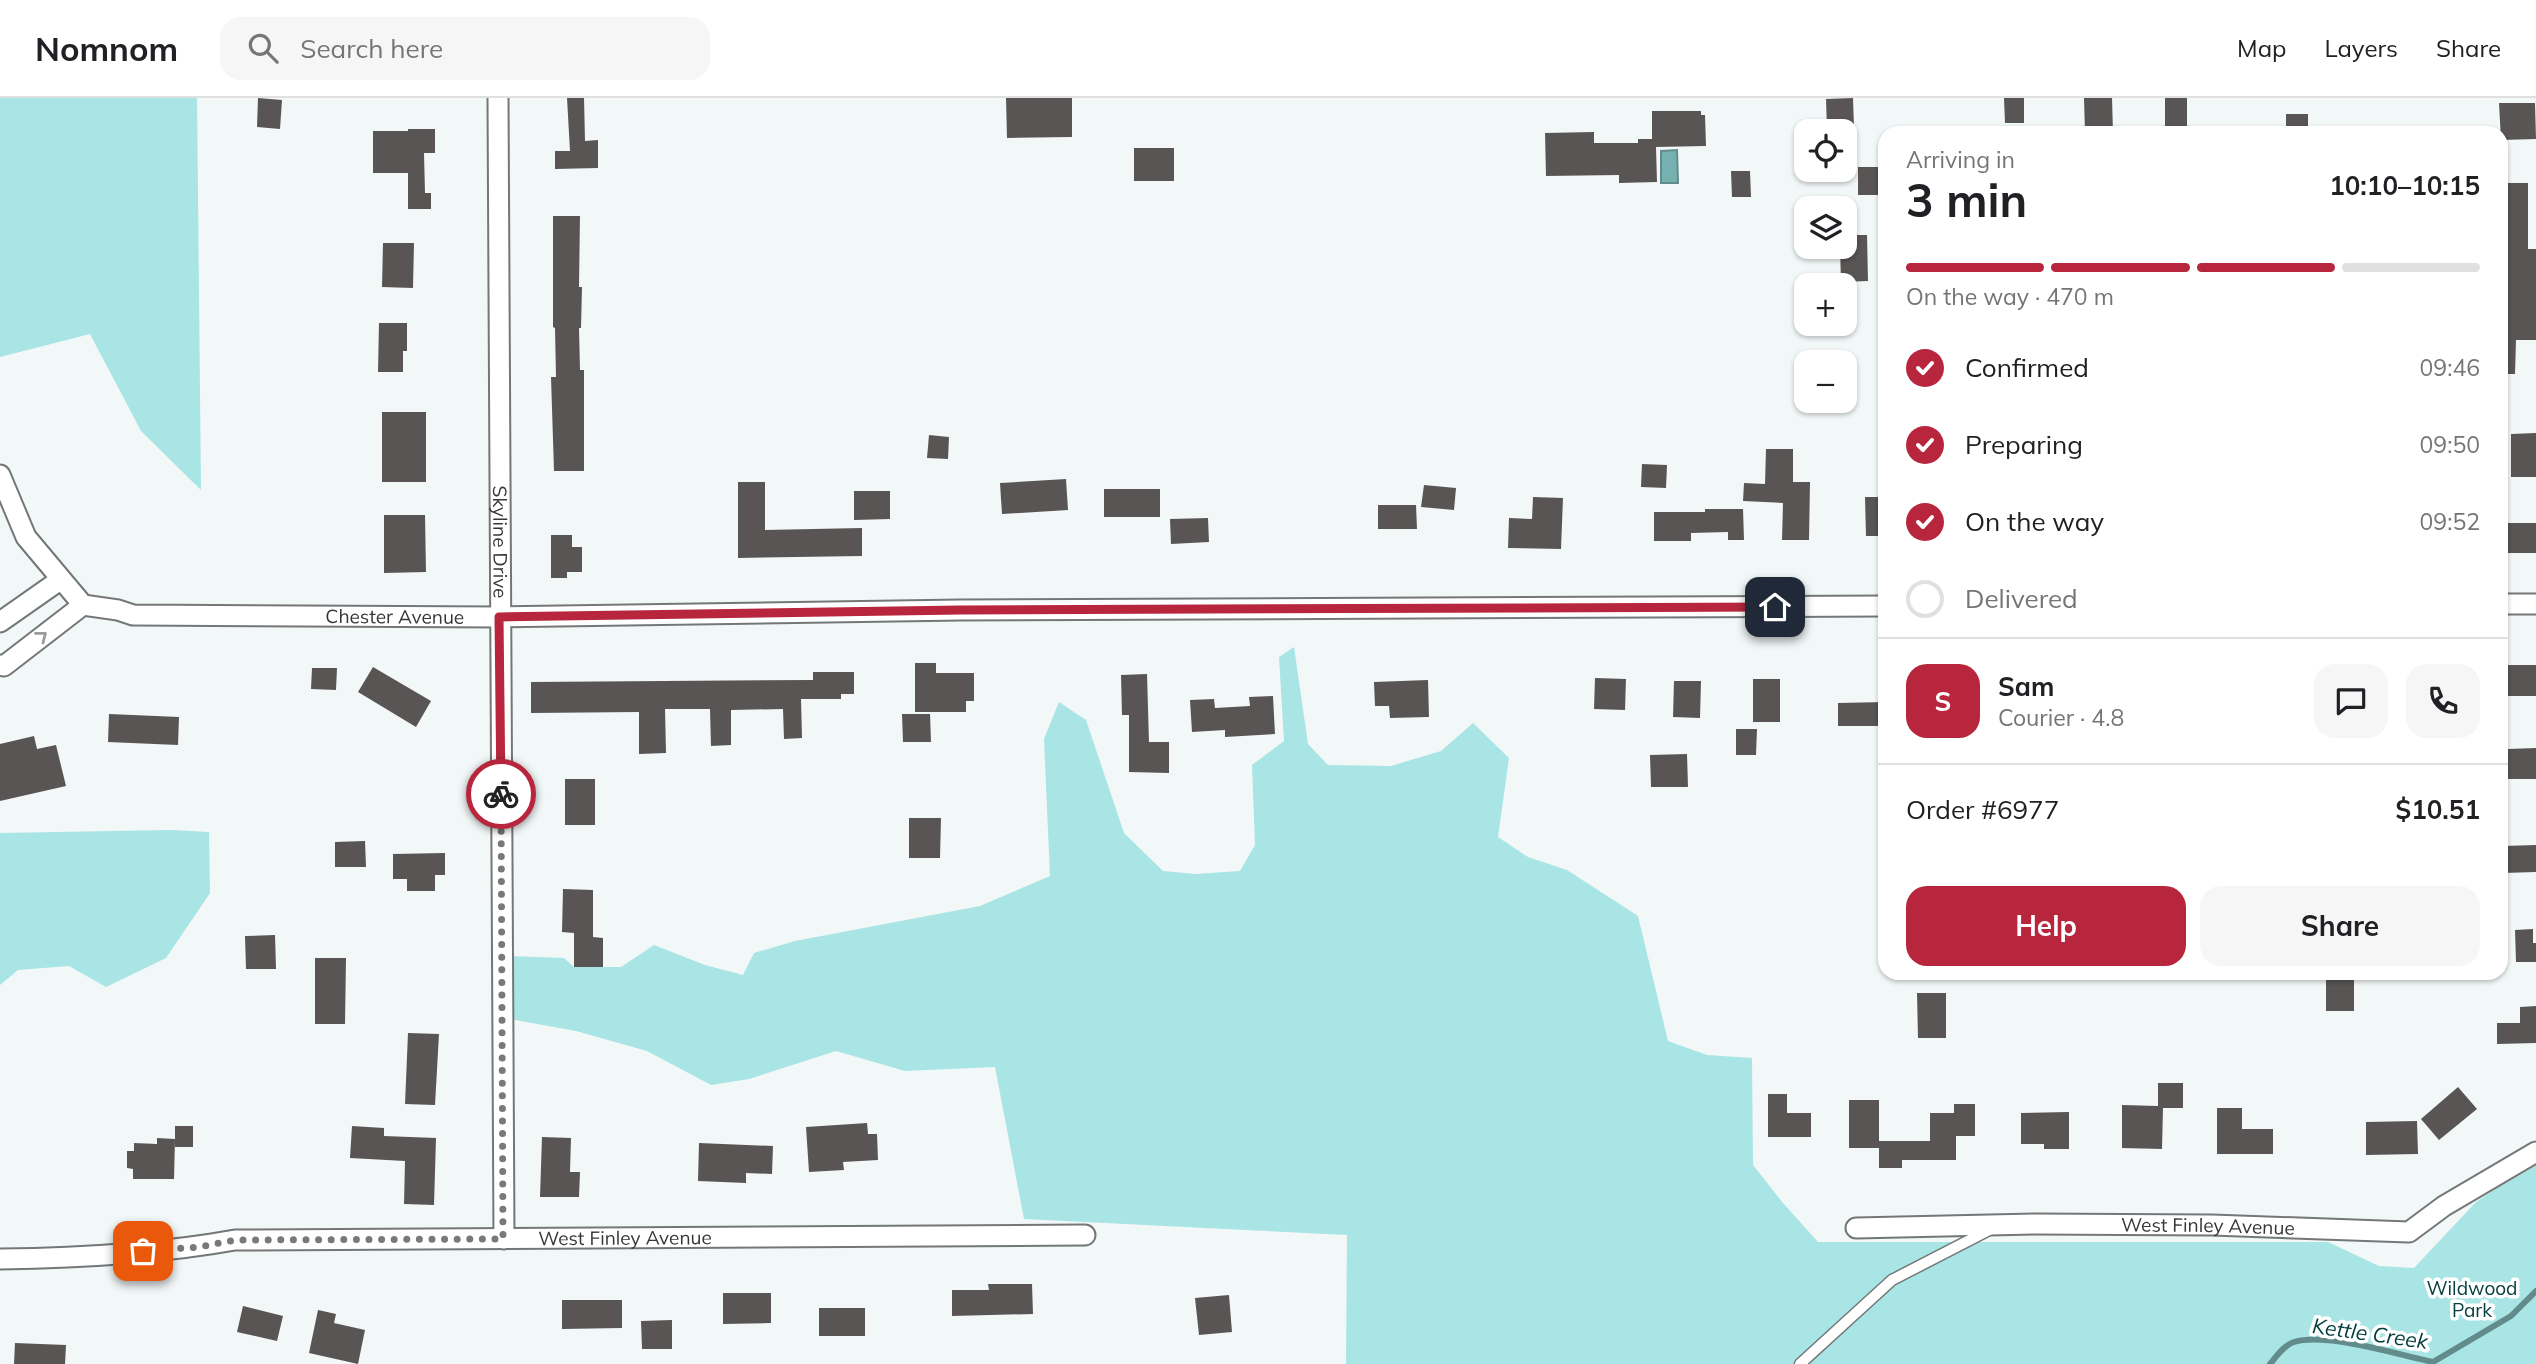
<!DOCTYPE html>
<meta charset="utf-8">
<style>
body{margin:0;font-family:Mulish,sans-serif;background:#f6f6f6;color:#202124;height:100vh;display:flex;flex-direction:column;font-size:26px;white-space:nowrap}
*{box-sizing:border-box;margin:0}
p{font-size:23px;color:#757577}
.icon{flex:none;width:38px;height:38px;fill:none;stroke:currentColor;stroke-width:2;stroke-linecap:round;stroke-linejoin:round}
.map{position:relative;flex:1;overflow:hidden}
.side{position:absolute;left:1878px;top:28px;width:630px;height:854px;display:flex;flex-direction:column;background:#fff;border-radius:21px;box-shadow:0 2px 5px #0004}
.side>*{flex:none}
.fabs{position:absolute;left:1794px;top:21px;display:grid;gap:14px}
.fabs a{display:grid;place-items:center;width:63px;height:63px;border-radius:14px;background:#fff;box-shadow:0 2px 5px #0004;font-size:35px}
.pin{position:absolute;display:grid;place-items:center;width:60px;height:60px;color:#fff;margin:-30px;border-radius:14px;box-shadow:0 4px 10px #0006}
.courier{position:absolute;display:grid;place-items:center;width:70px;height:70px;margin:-35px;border:5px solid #b8263d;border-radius:50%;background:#fff;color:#222;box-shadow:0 2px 9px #0007}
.headline em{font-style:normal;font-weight:700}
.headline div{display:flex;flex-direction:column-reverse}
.headline{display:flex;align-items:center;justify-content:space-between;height:119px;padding:0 28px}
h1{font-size:46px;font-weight:700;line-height:52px}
.bar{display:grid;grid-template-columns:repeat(4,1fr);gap:10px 7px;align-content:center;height:84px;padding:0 28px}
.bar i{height:9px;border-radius:5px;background:#e0e0e0}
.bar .current{background:#b8263d}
.bar p{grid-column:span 4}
.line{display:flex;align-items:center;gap:18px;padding:0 28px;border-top:2px solid #e0e0e0}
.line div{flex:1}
.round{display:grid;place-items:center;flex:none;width:74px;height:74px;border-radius:21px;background:#f6f6f6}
ol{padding:0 28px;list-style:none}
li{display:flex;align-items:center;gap:21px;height:77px}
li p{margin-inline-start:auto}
li .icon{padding:7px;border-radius:50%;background:#b8263d;color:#fff;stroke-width:4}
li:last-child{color:#757577}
li i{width:38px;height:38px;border:4px solid #e0e0e0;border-radius:50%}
.button{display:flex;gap:14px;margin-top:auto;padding:14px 28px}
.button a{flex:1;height:80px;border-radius:21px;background:#b8263d;color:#fff;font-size:28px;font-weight:700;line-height:80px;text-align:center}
.button a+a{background:#f6f6f6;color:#202124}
header{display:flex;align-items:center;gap:42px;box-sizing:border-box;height:98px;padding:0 35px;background:#fff;border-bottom:2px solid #e0e0e0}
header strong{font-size:33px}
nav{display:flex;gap:38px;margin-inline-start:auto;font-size:24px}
.search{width:490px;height:63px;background:#f6f6f6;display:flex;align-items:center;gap:18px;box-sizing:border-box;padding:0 24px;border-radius:21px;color:#757577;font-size:26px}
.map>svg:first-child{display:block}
.green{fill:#a9e5e5}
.water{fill:#76b0b0;stroke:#628c8c;stroke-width:2}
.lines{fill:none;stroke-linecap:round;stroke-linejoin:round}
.stream{stroke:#628c8c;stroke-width:6}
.building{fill:#595555}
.lane-casing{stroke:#737777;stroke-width:13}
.street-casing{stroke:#737777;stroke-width:23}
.lane{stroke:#fff;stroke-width:10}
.street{stroke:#fff;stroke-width:19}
.oneway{stroke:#9a9b9b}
.done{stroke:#777a7a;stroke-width:7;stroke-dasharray:0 12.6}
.route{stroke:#b8263d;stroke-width:9}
.labels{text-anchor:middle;stroke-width:7;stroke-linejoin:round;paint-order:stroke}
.street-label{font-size:19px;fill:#353737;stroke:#fff}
.park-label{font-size:19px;fill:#074041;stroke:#fff}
.water-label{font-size:21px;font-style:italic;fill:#013c3d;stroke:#fff}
</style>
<header>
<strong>Nomnom</strong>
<div class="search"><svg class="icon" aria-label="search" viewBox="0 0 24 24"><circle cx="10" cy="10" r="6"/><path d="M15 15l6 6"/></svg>Search here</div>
<nav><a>Map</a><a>Layers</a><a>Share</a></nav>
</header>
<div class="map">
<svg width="2536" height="1266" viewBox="0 0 2536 1266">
<rect width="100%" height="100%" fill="#f2f7f7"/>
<!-- green -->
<g class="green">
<path d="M0 0H197L201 392 141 333 90 236 0 259Z"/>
<path d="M1294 549 1308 646 1328 667 1391 668 1441 653 1473 625 1509 660 1498 739 1528 759 1567 772 1638 818 1668 943 1707 957 1752 960 1753 1067 1783 1105 1818 1144H2328L2379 1168 2414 1170 2476 1104 2536 1063V1266H1346L1347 1137 1024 1121 995 969 905 973 836 953 749 981 711 987 647 953 576 933 510 921 507 858 564 860 574 869H621L654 847 705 867 743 877 754 855 795 843 980 808 1050 778 1044 641 1059 604 1086 622 1124 735 1163 773 1195 776 1240 773 1255 747 1252 667 1284 643 1279 559Z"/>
<path d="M170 732 209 734 210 795 166 860 106 889 69 868 18 872 0 887V735Z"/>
</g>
<!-- water -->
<path class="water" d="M1677 52 1678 85H1661V53Z"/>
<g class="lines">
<!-- stream -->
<path class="stream" d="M2270 1266C2276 1259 2284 1247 2294 1244 2327 1234 2398 1257 2433 1264L2511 1218 2536 1193"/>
</g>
<!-- building -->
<g class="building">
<path d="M258 0 282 2 280 31 257 29Z"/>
<path d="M567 0H584L585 43 598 42V70L555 71V53H570Z"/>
<path d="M1006 0H1072V39L1007 40Z"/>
<path d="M1853 0 1854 30 1827 31 1826 1Z"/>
<path d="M2004 0H2024V25H2005Z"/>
<path d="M2084 0H2112L2113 35H2085Z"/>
<rect x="2165" y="0" width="22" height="35"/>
<path d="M2499 5H2535L2536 41 2501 42Z"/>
<path d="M1652 13H1701V17H1705L1706 48 1656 49 1657 84 1619 85V77L1546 78 1545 35 1594 34V45H1638V41H1652Z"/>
<rect x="2286" y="16" width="22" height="19"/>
<path d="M408 31H435V55H424L425 95H431V111H408V75H373V33H408Z"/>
<rect x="1134" y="50" width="40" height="33"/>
<rect x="1858" y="69" width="27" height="28"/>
<path d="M1731 73H1750L1751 99H1732Z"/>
<path d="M2502 85H2528V151H2536V242H2516L2515 276H2501V213H2507L2505 144H2501Z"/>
<path d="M553 118H580L579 189H582L581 230H579L580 272H584V373H554L551 279H556L555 230 553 229Z"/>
<path d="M1844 137H1867L1868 183 1841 184 1840 149H1844Z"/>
<path d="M383 145H414L413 190 382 189Z"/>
<path d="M379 225H407V253H403V274H378Z"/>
<rect x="382" y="314" width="44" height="70"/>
<path d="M2536 335V379H2511V336Z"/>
<path d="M929 337 949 339 948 361 927 360Z"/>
<path d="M1766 351H1793V384H1810L1809 442H1782L1783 405 1743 403 1744 385 1765 386Z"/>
<path d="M1642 366 1667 367 1666 390 1641 389Z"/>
<path d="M1066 381 1068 412 1002 416 1000 385Z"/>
<path d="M738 384H765V432L862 430V458L738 460Z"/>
<path d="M1424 387 1456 390 1454 412 1421 409Z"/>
<rect x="1104" y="391" width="56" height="28"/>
<path d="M854 393H890V421L854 422Z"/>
<path d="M1533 399 1563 400 1561 451 1508 450 1509 420 1532 421Z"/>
<path d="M1865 399H1885V438H1866Z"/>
<path d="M1378 407H1416L1417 431H1378Z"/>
<path d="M1705 411H1743L1744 442H1728V434L1691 435V443H1654V414H1705Z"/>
<path d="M384 417H425L426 474 384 475Z"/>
<path d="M1208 420 1209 444 1171 446 1170 421Z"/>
<rect x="2505" y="425" width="31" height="30"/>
<path d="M551 437H572V449H582V474H567V480H551Z"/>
<path d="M915 565H936V575H974V603H966V614H915Z"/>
<rect x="2501" y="567" width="35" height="31"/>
<path d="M373 569 431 603 416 629 358 594Z"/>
<path d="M312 570H337L336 592 311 591Z"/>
<path d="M813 574H854V596H841V601H801L802 640 784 641 783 611 731 612V647L711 648 710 611H665L666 655 639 656V614L531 615V584L813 582Z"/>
<path d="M1147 576 1149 644H1169V675L1129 674V617H1122L1121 577Z"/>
<path d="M1595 580 1626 581 1625 612 1594 611Z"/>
<rect x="1753" y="581" width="27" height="43"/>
<path d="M1428 582 1429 619 1390 620 1389 608H1375L1374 584Z"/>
<path d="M1674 583H1701L1700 620 1673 619Z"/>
<path d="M1273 598 1275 636 1225 639V632L1192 634 1190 602 1214 601 1215 610 1250 608 1249 599Z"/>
<path d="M1885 604V628H1838V605Z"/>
<path d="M109 616 179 619 178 647 108 644Z"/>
<path d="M902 616H930L931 644H903Z"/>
<path d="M1736 631H1757L1756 657H1736Z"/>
<path d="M34 638 37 651 56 647 66 688 0 703V646Z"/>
<path d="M2536 650V681H2508L2507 651Z"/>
<path d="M1687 656 1688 689H1651L1650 657Z"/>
<rect x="565" y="681" width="30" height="46"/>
<path d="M909 720H941L940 760H909Z"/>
<path d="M365 743 366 769H335V744Z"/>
<path d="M2536 747V774L2503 775V748Z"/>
<path d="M445 755V777H435V793H407V781H393V756Z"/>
<path d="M563 791 593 792V839L603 840V869H574V835L562 834Z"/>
<path d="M2533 831V845H2536V864H2516L2515 832Z"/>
<path d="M275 837 276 871H246L245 838Z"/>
<path d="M315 860H346L345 926H315Z"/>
<rect x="2326" y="875" width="28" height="38"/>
<path d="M1917 895H1946V940H1918Z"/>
<path d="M2536 908V945L2497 946V925H2520V909Z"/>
<path d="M408 935 439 936 435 1007 405 1006Z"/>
<path d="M2158 985H2183V1010H2163L2162 1051 2122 1050V1007L2158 1008Z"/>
<path d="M2458 989 2477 1011 2439 1042 2421 1021Z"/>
<path d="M1768 996H1787V1015H1811V1039H1768Z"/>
<rect x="1849" y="1002" width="30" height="48"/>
<path d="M1954 1006H1975V1038H1956V1062H1902V1070H1879V1043H1930V1015H1954Z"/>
<path d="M2217 1010H2242V1031H2273V1056H2217Z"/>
<path d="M2069 1014V1051H2044V1046H2021V1015Z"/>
<path d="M2417 1023 2418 1056 2366 1057V1024Z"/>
<path d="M867 1025 868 1036H877L878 1062 843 1064 844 1072 809 1074 806 1029Z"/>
<rect x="175" y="1028" width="18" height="21"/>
<path d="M352 1028 384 1030V1038L436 1040 434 1107 404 1106 405 1063 350 1060Z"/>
<path d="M542 1039 571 1040 570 1074H580L579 1099H540Z"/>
<path d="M157 1040 175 1041 174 1081H133V1071L127 1070V1053H134V1045L157 1046Z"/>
<path d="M699 1045 773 1048 772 1076 746 1075V1085L698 1083Z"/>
<path d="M988 1186H1032L1033 1216 952 1218V1192H989Z"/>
<path d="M723 1195H771V1225L723 1226Z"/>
<path d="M1229 1197 1232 1234 1199 1237 1195 1200Z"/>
<path d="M562 1202H622V1230L562 1231Z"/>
<path d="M243 1208 283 1218 277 1243 237 1234Z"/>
<rect x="819" y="1210" width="46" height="28"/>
<path d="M318 1212 336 1216 334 1225 365 1232 358 1266 309 1255Z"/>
<path d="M672 1222V1251H642L641 1223Z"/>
<path d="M15 1245 66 1247 65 1266H14Z"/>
</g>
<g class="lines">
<defs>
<path id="lane" d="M1800 1266 1892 1182 1991 1131"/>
<g id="street">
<path id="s1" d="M498 0 504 1141"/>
<path d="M0 377 26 439 83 507"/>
<path d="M2501 506H2536"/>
<path id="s2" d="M83 507 118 512 133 517 499 519 961 512 1885 508"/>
<path d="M0 524 60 482"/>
<path d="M0 567 4 568 83 507"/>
<path id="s3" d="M1856 1130 2034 1126 2212 1127 2409 1134 2444 1108 2536 1054"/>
<path id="s4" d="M0 1161C78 1160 158 1156 235 1142L1085 1137"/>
</g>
</defs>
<!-- lane casing -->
<use href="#lane" class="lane-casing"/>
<!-- street casing -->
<use href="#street" class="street-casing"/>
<!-- lane -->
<use href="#lane" class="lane"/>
<!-- street -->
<use href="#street" class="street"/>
</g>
<!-- one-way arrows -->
<defs><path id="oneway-chevron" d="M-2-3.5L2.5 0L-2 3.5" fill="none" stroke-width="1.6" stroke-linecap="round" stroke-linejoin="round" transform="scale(1.75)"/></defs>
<use class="oneway" href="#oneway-chevron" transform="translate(42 538) rotate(-38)"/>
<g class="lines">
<!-- done -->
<path class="done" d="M143 1153 199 1149 235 1142 503 1141 501 696"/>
<!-- route -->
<path class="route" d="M501 696 499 519 961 512 1775 509"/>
</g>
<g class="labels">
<!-- street labels -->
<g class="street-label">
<text dy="7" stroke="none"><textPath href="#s1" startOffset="444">Skyline Drive</textPath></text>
<text dy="7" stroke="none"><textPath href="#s2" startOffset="313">Chester Avenue</textPath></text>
<text dy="7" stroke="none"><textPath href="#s3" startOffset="352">West Finley Avenue</textPath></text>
<text dy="7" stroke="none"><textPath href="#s4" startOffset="626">West Finley Avenue</textPath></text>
</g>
<!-- park labels -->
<g class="park-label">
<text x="2472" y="1197">Wildwood<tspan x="2472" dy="22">Park</tspan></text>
</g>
<!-- water labels -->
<g class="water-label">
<text transform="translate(2370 1236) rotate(8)" y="7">Kettle Creek</text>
</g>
</g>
</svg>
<div class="fabs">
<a><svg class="icon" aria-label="locate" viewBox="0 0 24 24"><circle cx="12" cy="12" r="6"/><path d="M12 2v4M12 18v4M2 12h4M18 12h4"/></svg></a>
<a><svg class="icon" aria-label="layers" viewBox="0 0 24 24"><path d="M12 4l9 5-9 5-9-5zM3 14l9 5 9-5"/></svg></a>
<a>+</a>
<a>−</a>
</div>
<div class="pin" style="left:143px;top:1153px;background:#ea580c"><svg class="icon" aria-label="bag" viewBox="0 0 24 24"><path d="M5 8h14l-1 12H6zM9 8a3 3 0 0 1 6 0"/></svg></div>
<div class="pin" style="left:1775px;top:509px;background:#1f2937"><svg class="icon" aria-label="home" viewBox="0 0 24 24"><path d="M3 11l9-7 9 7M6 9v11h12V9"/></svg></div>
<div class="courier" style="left:501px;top:696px"><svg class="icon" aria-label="bike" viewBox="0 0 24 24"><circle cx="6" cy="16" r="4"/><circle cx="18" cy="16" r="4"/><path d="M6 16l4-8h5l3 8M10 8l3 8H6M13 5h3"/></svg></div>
<section class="side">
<div class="headline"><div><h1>3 min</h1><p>Arriving in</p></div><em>10:10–10:15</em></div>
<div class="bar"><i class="current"></i><i class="current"></i><i class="current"></i><i></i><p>On the way · 470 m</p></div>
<ol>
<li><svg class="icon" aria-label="check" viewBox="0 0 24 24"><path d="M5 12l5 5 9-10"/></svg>Confirmed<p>09:46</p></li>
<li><svg class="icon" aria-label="check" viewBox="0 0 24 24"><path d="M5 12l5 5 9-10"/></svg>Preparing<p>09:50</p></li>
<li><svg class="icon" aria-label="check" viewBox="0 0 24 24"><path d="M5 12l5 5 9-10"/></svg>On the way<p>09:52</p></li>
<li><i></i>Delivered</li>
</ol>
<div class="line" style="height:126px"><b class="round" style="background:#b8263d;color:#fff">S</b><div><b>Sam</b><p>Courier · 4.8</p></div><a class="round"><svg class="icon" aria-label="chat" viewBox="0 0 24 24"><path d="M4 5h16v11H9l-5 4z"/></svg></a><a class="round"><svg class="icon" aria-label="phone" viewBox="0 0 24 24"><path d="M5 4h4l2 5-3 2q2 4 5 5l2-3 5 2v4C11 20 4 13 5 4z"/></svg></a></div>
<div class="line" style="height:91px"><div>Order #6977</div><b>$10.51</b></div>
<div class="button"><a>Help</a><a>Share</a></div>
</section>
</div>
